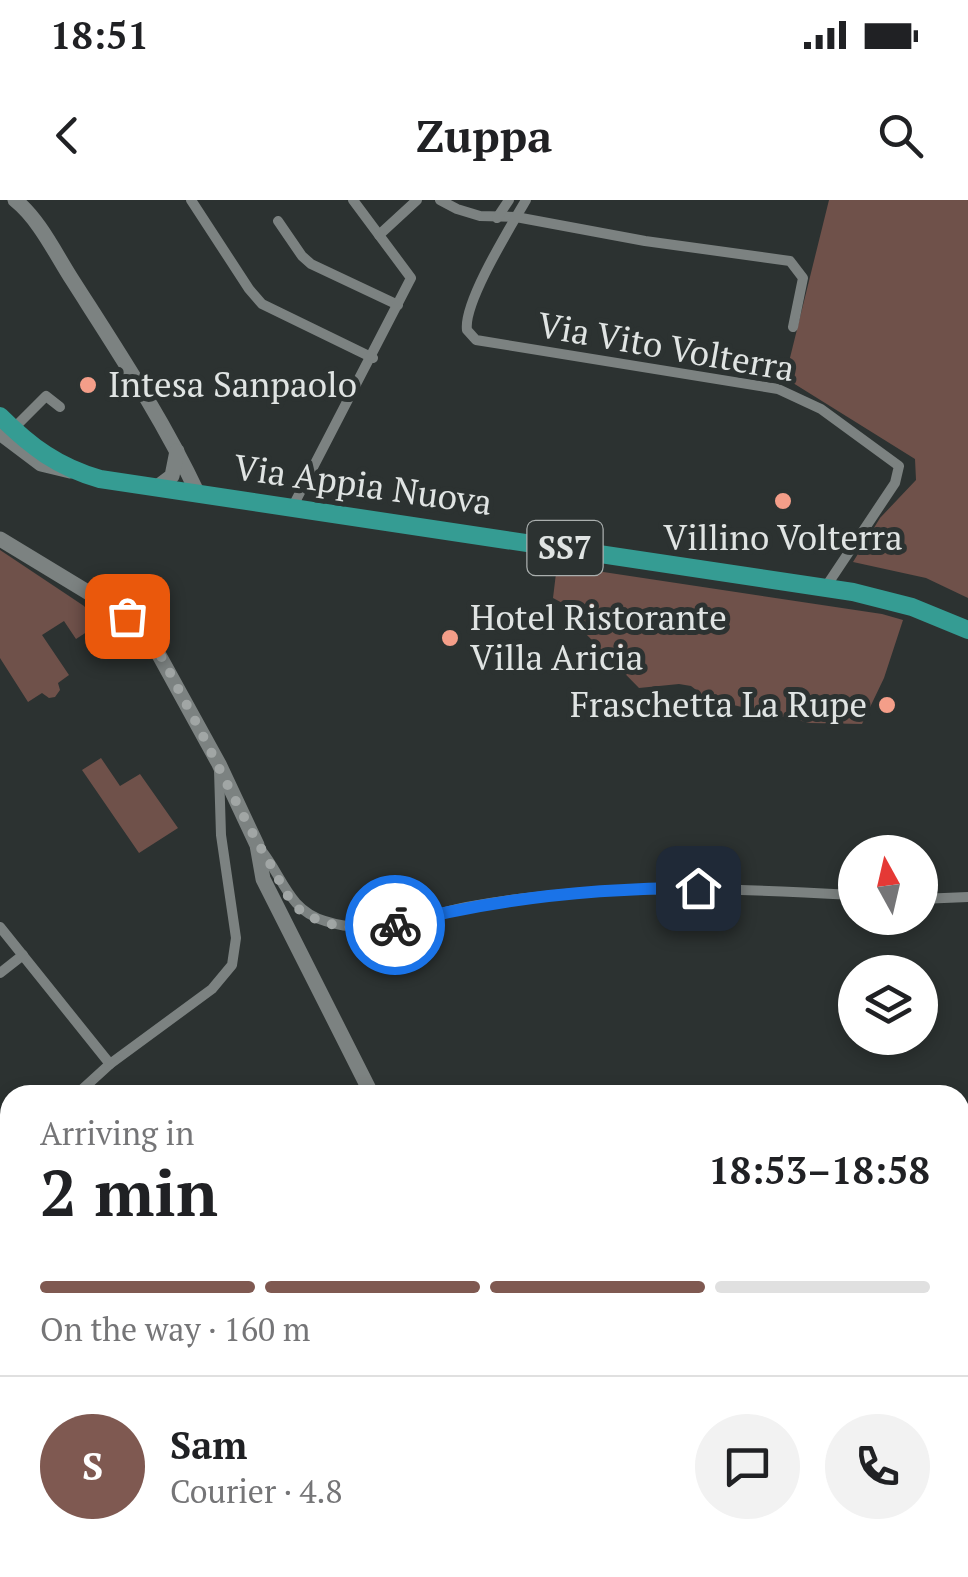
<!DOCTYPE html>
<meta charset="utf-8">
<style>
body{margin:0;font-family:"PT Serif",serif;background:#f2f2f2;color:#202124;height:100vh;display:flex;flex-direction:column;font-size:38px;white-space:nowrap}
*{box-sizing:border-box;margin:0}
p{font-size:32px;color:#757577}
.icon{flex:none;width:55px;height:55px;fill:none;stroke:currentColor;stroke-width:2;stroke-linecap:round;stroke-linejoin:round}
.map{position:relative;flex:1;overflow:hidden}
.drawer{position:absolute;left:0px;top:885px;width:970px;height:492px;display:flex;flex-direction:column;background:#fff;border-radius:30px 30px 0 0;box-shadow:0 5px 15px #0003}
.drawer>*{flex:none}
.needle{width:65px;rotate:352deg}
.buttons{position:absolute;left:838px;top:635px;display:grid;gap:20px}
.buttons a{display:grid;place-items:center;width:100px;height:100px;border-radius:50%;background:#fff;box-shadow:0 5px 15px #0003;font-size:50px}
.pin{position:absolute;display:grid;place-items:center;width:85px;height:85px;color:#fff;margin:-42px;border-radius:20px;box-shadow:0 5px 15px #0006}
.courier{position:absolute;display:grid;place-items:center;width:100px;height:100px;margin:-50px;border:8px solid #1a73e8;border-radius:50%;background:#fff;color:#222;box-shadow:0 2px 12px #0007}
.overview em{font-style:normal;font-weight:700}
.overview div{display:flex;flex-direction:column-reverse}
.overview{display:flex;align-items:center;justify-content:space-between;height:170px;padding:0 40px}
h1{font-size:65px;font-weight:700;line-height:75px}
.bar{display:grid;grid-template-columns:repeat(4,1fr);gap:15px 10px;align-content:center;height:120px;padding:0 40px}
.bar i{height:12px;border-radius:8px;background:#e0e0e0}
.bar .active{background:#7f5951}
.bar p{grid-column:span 4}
.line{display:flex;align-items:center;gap:25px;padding:0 40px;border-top:2px solid #e0e0e0}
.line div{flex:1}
.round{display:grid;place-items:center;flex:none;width:105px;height:105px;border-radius:52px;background:#f2f2f2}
.status{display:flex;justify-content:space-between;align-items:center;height:70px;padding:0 50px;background:#fff;direction:ltr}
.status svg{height:28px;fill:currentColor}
header{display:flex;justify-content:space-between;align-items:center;height:130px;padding:0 40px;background:#fff;font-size:45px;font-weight:700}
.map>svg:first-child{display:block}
.green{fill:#6f514a}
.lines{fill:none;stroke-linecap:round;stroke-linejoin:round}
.street{stroke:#7c8281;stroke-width:10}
.secondary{stroke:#7c8281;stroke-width:15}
.primary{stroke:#359c93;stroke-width:18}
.done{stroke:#a1a6a5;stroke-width:10;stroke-dasharray:0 18}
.route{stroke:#1a73e8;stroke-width:12}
.poi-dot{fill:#f49e89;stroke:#2c3231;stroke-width:4}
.labels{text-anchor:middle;stroke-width:10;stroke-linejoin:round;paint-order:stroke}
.shield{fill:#2c3231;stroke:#aaafae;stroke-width:2.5}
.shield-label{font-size:32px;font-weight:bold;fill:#e0e4e3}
.street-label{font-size:35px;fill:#e0e4e3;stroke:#2c3231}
.poi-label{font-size:35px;fill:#e0e4e3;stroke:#2c3231;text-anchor:start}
</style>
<div class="status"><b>18:51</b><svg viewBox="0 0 49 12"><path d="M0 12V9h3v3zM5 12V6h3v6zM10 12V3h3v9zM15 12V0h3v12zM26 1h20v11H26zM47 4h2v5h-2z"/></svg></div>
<header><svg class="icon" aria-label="back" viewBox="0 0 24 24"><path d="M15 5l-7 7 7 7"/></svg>Zuppa<svg class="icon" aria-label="search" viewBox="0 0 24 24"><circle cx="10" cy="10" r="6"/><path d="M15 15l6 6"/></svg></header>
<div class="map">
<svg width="968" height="1377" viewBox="0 0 968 1377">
<rect width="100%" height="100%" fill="#2c3231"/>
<!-- green -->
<g class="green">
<path d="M829 0H968V398L926 378 853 362 880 318 916 280 915 259 785 178Z"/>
<path d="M0 350 84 406 99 424 76 439 64 421 42 435 69 475 58 483 60 490 55 497 49 498 42 493 28 502 0 458Z"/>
<path d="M557 365 882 414 903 420 884 478 862 524 810 523 708 499 691 486 679 484 639 488 585 433 568 406 553 398Z"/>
<path d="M101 558 120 586 140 574 178 628 139 653 82 570Z"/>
</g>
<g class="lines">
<!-- street -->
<g class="street">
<path d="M191 0 249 89 262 104 373 158"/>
<path d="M440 0 457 9 480 16 516 17 645 41 790 61 803 78 793 127"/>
<path d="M526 0C511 26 463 103 467 130L476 140 778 189 821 209 899 266 895 283 825 388"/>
<path d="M497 18 509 0"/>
<path d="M278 21 302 56 311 64 398 105"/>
<path d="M379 35 417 0"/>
<path d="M13 229 46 196 60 207"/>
<path d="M293 306 411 78 353 0"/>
<path d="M261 650C283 677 288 710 325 721 373 737 419 717 467 707 499 701 532 697 565 694 662 685 758 690 855 695"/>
<path d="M920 699 968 697"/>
<path d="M0 727 110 864"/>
<path d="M0 773 23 755"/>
<path d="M76 895 110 864 212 789 232 765 236 738 221 635 219 570"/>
<path d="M0 922 10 935"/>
<path d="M0 964 10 954"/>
<path d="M960 1048 968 1039"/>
<path d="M42 1377 44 1368"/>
<path d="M360 1377 369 1368"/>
<path d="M801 1377 803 1368"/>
</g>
<!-- secondary -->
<g class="secondary">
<path d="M15 0C40 20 56 55 73 81 117 150 163 219 198 294"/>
<path d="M0 233 41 264 70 271"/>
<path d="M156 288 172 276 177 251"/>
<path d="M0 339 127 416 148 435 219 564 257 645 263 679 372 895"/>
<path d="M0 1273 10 1272"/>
<path d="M304 1368 316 1377"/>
<path d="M674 1368 688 1377"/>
<path d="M539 1377 550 1368"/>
</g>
<!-- primary -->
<path class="primary" d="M0 216C31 247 58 267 100 279L853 392 912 407 968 430"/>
</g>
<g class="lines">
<!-- done -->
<path class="done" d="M127 416C155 437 167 468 183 498 213 553 238 610 269 662 280 679 287 702 304 713 330 729 365 730 395 725"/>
<!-- route -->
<path class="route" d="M395 725C494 698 595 688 698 688"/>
</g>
<!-- markers -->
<g class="poi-dot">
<circle cx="88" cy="185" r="10"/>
<circle cx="783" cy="301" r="10"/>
<circle cx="450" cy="438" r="10"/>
<circle cx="887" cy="505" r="10"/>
</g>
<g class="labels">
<!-- shield labels -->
<rect class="shield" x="527.5" y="321" width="75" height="54" rx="8"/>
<g class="shield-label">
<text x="565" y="359">SS7</text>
</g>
<!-- street labels -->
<g class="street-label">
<text transform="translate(666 147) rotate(10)" y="12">Via Vito Volterra</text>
<text transform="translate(363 285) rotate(8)" y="12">Via Appia Nuova</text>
</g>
<!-- poi labels -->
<g class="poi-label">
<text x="108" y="197">Intesa Sanpaolo</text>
<text x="783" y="350" text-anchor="middle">Villino Volterra</text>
<text x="470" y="430">Hotel Ristorante<tspan x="470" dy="40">Villa Aricia</tspan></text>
<text x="867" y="517" text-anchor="end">Fraschetta La Rupe</text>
</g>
</g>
</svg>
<div class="buttons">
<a><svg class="needle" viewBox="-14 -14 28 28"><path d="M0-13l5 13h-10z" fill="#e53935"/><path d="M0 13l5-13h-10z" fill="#757577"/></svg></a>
<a><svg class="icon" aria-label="layers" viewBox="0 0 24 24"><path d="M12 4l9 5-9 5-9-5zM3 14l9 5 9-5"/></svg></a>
</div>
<div class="pin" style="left:127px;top:416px;background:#ea580c"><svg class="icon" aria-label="bag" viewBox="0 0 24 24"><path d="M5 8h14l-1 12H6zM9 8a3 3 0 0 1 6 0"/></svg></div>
<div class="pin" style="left:698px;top:688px;background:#1f2937"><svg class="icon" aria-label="home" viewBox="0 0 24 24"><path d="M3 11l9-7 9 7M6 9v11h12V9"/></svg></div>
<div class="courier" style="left:395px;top:725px"><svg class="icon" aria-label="bike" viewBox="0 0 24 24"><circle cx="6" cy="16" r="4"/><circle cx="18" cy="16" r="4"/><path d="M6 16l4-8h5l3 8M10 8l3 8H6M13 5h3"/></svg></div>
<section class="drawer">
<div class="overview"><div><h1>2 min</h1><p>Arriving in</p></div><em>18:53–18:58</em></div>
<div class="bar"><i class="active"></i><i class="active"></i><i class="active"></i><i></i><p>On the way · 160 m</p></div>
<div class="line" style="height:180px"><b class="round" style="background:#7f5951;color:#fff">S</b><div><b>Sam</b><p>Courier · 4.8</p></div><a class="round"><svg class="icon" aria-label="chat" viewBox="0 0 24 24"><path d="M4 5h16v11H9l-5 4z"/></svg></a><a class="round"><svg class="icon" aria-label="phone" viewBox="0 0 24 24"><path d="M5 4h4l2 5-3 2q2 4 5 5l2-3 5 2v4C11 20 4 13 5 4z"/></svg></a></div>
</section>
</div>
